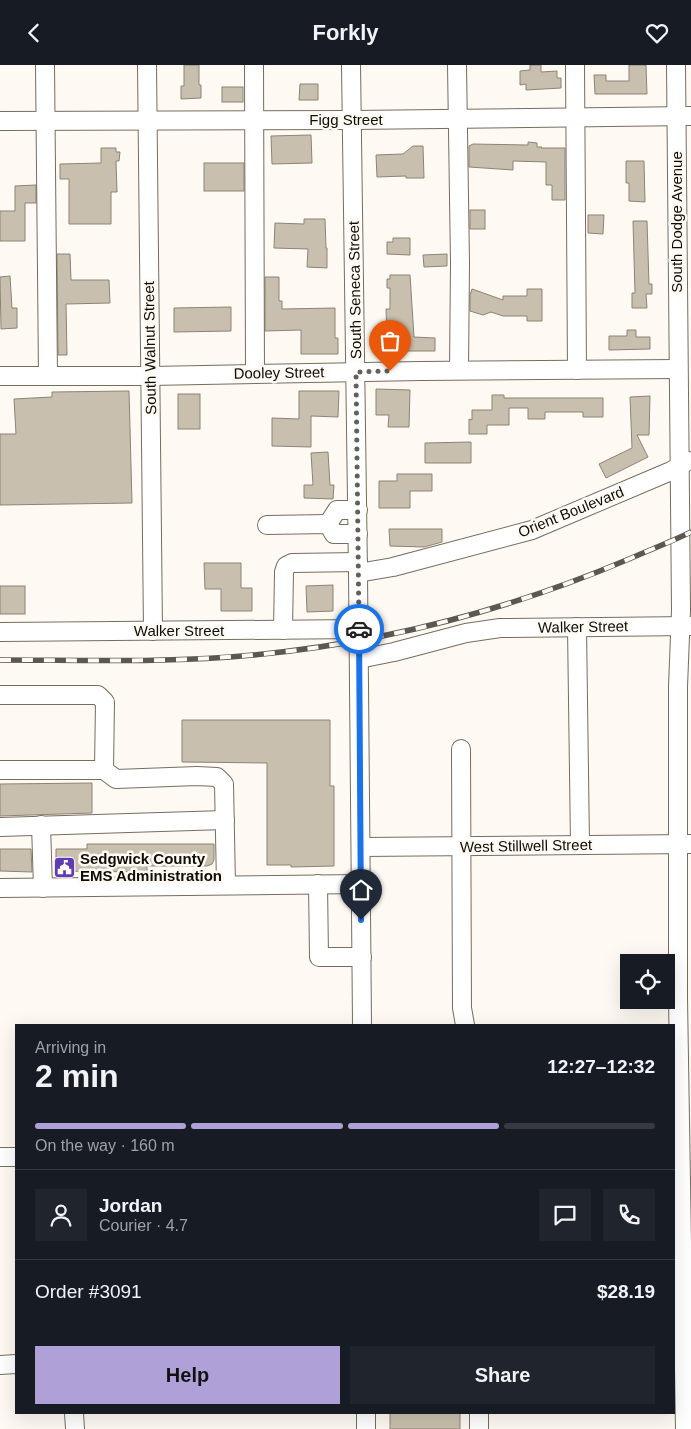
<!DOCTYPE html>
<meta charset="utf-8">
<style>
body{margin:0;font-family:Arial,sans-serif;background:#20242c;color:#f1f3f6;height:100vh;display:flex;flex-direction:column;font-size:19px;white-space:nowrap}
*{box-sizing:border-box;margin:0}
p{font-size:16px;color:#9ea1a6}
.icon{flex:none;width:28px;height:28px;fill:none;stroke:currentColor;stroke-width:2;stroke-linecap:round;stroke-linejoin:round}
.map{position:relative;flex:1;overflow:hidden}
.details{position:absolute;left:15px;top:959px;width:660px;height:390px;display:flex;flex-direction:column;background:#171b24;border-radius:0px;box-shadow:0 5px 20px #0002}
.details>*{flex:none}
.fabs{position:absolute;left:620px;top:889px;display:grid;gap:10px}
.fabs a{display:grid;place-items:center;width:55px;height:55px;border-radius:0px;background:#171b24;box-shadow:0 5px 20px #0002;font-size:25px}
.pin{position:absolute;display:grid;place-items:center;width:42px;height:42px;color:#fff;margin:-51px -21px;border-radius:50% 50% 50% 0;rotate:-45deg;box-shadow:0 0 5px #0007}
.pin .icon{rotate:45deg}
.courier{position:absolute;display:grid;place-items:center;width:50px;height:50px;margin:-25px;border:4px solid #1a73e8;border-radius:50%;background:#fff;color:#222;box-shadow:0 1px 6px #0007}
.head em{font-style:normal;font-weight:700}
.head div{display:flex;flex-direction:column-reverse}
.head{display:flex;align-items:center;justify-content:space-between;height:85px;padding:0 20px}
h1{font-size:32px;font-weight:700;line-height:38px}
.bar{display:grid;grid-template-columns:repeat(4,1fr);gap:8px 5px;align-content:center;height:60px;padding:0 20px}
.bar i{height:6px;border-radius:4px;background:#363941}
.bar .selected{background:#afa1d8}
.bar p{grid-column:span 4}
.line{display:flex;align-items:center;gap:12px;padding:0 20px;border-top:1px solid #363941}
.line div{flex:1}
.round{display:grid;place-items:center;flex:none;width:52px;height:52px;border-radius:0px;background:#20242c}
.cta{display:flex;gap:10px;margin-top:auto;padding:10px 20px}
.cta a{flex:1;height:58px;border-radius:0px;background:#afa1d8;color:#111;font-size:20px;font-weight:700;line-height:58px;text-align:center}
.cta a+a{background:#20242c;color:#f1f3f6}
header{display:flex;justify-content:space-between;align-items:center;height:65px;padding:0 20px;background:#171b24;font-size:22px;font-weight:700}
.map>svg:first-child{display:block}
.building{fill:#c9bfae;stroke:#8c8373}
.lines{fill:none;stroke-linecap:round;stroke-linejoin:round}
.minor-casing{stroke:#766d5e;stroke-width:20}
.minor{stroke:#fff;stroke-width:18}
.rail-casing{stroke:#5b5852;stroke-width:5.5}
.rail{stroke:#fefaf3;stroke-width:4;stroke-dasharray:11;stroke-linecap:butt}
.done{stroke:#63605a;stroke-width:5;stroke-dasharray:0 9}
.route{stroke:#1a73e8;stroke-width:6}
.labels{text-anchor:middle;stroke-width:5;stroke-linejoin:round;paint-order:stroke}
.street-label{font-size:15px;fill:#100d07;stroke:#fefaf3}
.poi-label{font-size:15px;font-weight:bold;fill:#100d07;stroke:#fefaf3;text-anchor:start}
</style>
<header><svg class="icon" aria-label="back" viewBox="0 0 24 24"><path d="M15 5l-7 7 7 7"/></svg>Forkly<svg class="icon" aria-label="heart" viewBox="0 0 24 24"><path d="M12 20l-8-8c-3-5 5-10 8-4 3-6 11-1 8 4z"/></svg></header>
<div class="map">
<svg width="691" height="1364" viewBox="0 0 691 1364">
<rect width="100%" height="100%" fill="#fefaf3"/>
<!-- building -->
<g class="building">
<path d="M184 0H199V20H201V33L181 34V21H184Z"/>
<path d="M530 0H541V7L557 6V13H561V23L526 25V19L520 20V6L530 5Z"/>
<path d="M629 0H646L647 29H595L594 10H606V16H629Z"/>
<path d="M300 19H318V35H299Z"/>
<rect x="222" y="22" width="21" height="15"/>
<path d="M311 70 312 98 272 99 271 71Z"/>
<path d="M528 77 537 78V82H542L541 83H565V135H552V120H546V97L513 96V105L469 102V81L473 79 528 80Z"/>
<path d="M413 81H423L424 113H406V111L377 112 376 90 403 89Z"/>
<path d="M101 83H116V87H120L119 96H116L117 127H111V159H69V114H60V99L101 98Z"/>
<path d="M626 96H644L645 137 629 136V118H626Z"/>
<rect x="204" y="98" width="40" height="28"/>
<path d="M36 120V138H25V176H0V146H15V121Z"/>
<rect x="470" y="145" width="15" height="19"/>
<path d="M588 150H604L603 169 588 168Z"/>
<path d="M304 154H325L326 183H327V203L307 202 308 184 274 183 275 158 304 159Z"/>
<path d="M633 156H647L649 219H652V229H646L647 243H632V228H635Z"/>
<path d="M393 173H410V190L387 189V177H393Z"/>
<path d="M57 189H70L71 215H109L110 238 66 239 67 290H58Z"/>
<path d="M447 189V201L424 202 423 190Z"/>
<path d="M390 210H410L414 272 435 273V286H390L391 284H385L386 270H387L386 244H390V223H387V214H390Z"/>
<path d="M10 211 12 243H17V263L1 264 0 212Z"/>
<path d="M265 212H279V236H282V244L335 243V273H338V289H301V265L265 266Z"/>
<path d="M472 224 503 235V231H527V224H542V256H527V251H503L491 247 483 250 470 246V230Z"/>
<path d="M231 242V266L174 267V243Z"/>
<path d="M627 265H636V272H650V284L609 285V271H627Z"/>
<path d="M376 324 410 325 409 362H388L389 350H376Z"/>
<path d="M129 326 132 438 0 440V369H16L14 334 52 332V327Z"/>
<path d="M299 326H339L338 352 311 351V382L272 381V353L299 354Z"/>
<rect x="178" y="329" width="22" height="35"/>
<path d="M492 330H504V333H603V352H583V347H545V354H528V343H509V360H487V369H469V354L472 355V345H492Z"/>
<path d="M650 331 649 370H637L648 392 606 413 599 399 632 383 630 332Z"/>
<path d="M471 377V398H425V378Z"/>
<path d="M328 387 330 420H334L333 434 304 433V420H313L311 388Z"/>
<path d="M397 409H432V426H410V443H379V416H397Z"/>
<path d="M389 464H442V477L424 482 390 481Z"/>
<path d="M204 498H241V523H252V546H221V524H205Z"/>
<path d="M333 520V546L307 547 306 521Z"/>
<rect x="0" y="521" width="25" height="28"/>
<path d="M182 655H330V721H334V801L291 802V800H267V698L182 697Z"/>
<path d="M92 718V748L0 751V719Z"/>
<path d="M87 779H214V795L212 799 207 801H147V807L56 806V784H87Z"/>
<path d="M0 784H31L32 807 0 806Z"/>
<rect x="390" y="1348" width="70" height="16"/>
</g>
<g class="lines">
<defs>
<g id="minor">
<path d="M45 0 48 311"/>
<path d="M147 0 153 566"/>
<path d="M254 0 255 309"/>
<path d="M351 0 358 508 362 960"/>
<path d="M457 0 460 198 459 305"/>
<path d="M575 0 577 305"/>
<path d="M676 0 681 545 678 622V933L685 1364"/>
<path d="M0 56 352 55 691 51"/>
<path d="M0 311H150L421 306 678 304"/>
<path d="M328 459 337 445H358"/>
<path d="M267 460 328 459 334 469H358"/>
<path d="M358 508 393 502 532 465 671 406 688 396"/>
<path d="M577 562 580 780"/>
<path d="M283 565 284 507 286 501 292 498 358 497"/>
<path d="M0 567 359 564"/>
<path d="M359 594 394 587 466 568 500 563 691 561"/>
<path d="M0 630H98L105 637 104 705 116 714 197 711 217 712 224 719 226 820"/>
<path d="M461 684 462 943 465 960"/>
<path d="M0 705H104"/>
<path d="M41 760 43 823"/>
<path d="M0 762 225 755"/>
<path d="M361 782 691 779"/>
<path d="M318 819 319 892H362"/>
<path d="M0 823 361 819"/>
<path d="M0 1092H16"/>
<path d="M0 1300 16 1299"/>
<path d="M74 1348 75 1364"/>
<path d="M366 1348V1364"/>
<path d="M479 1348V1364"/>
</g>
</defs>
<!-- minor casing -->
<use href="#minor" class="minor-casing"/>
<!-- minor -->
<use href="#minor" class="minor"/>
<defs>
<path id="rail" d="M0 595C84 595 169 598 253 590 383 578 509 545 629 494 649 485 671 477 691 467"/>
</defs>
<!-- rail casing -->
<use href="#rail" class="rail-casing"/>
<!-- rail -->
<use href="#rail" class="rail"/>
</g>
<g class="lines">
<!-- done -->
<path class="done" d="M359 564 356 307 390 306"/>
<!-- route -->
<path class="route" d="M359 564 361 855"/>
</g>
<!-- icons -->
<defs>
<symbol id="civic-square" viewBox="-11 -11 22 22"><rect x="-9" y="-9" width="18" height="18" rx="4" fill="#5e3cb4" stroke="#fefaf3"/><path d="M-.6-6.5H3V-4.5H.6V-3L4-1V1h2V6H-6V1h2V-1L-.6-3ZM-1.2 2.5V6h2.4V2.5Z" fill="#fff"/></symbol>
</defs>
<g fill-rule="evenodd">
<use href="#civic-square" x="52" y="790" width="25" height="25"/>
</g>
<g class="labels">
<!-- street labels -->
<g class="street-label">
<text x="346" y="60">Figg Street</text>
<text transform="translate(677 157) rotate(-90)" y="5">South Dodge Avenue</text>
<text transform="translate(355 225) rotate(-91)" y="5">South Seneca Street</text>
<text transform="translate(150 283) rotate(-91)" y="5">South Walnut Street</text>
<text transform="translate(279 308) rotate(-1)" y="5">Dooley Street</text>
<text transform="translate(571 447) rotate(-22)" y="5">Orient Boulevard</text>
<text transform="translate(583 562) rotate(-1)" y="5">Walker Street</text>
<text x="179" y="571">Walker Street</text>
<text transform="translate(526 781) rotate(-1)" y="5">West Stillwell Street</text>
</g>
<!-- poi labels -->
<g class="poi-label">
<text x="80" y="799">Sedgwick County<tspan x="80" dy="17">EMS Administration</tspan></text>
</g>
</g>
</svg>
<div class="fabs">
<a><svg class="icon" aria-label="locate" viewBox="0 0 24 24"><circle cx="12" cy="12" r="6"/><path d="M12 2v4M12 18v4M2 12h4M18 12h4"/></svg></a>
</div>
<div class="pin" style="left:390px;top:306px;background:#ea580c"><svg class="icon" aria-label="bag" viewBox="0 0 24 24"><path d="M5 8h14l-1 12H6zM9 8a3 3 0 0 1 6 0"/></svg></div>
<div class="pin" style="left:361px;top:855px;background:#1f2937"><svg class="icon" aria-label="home" viewBox="0 0 24 24"><path d="M3 11l9-7 9 7M6 9v11h12V9"/></svg></div>
<div class="courier" style="left:359px;top:564px"><svg class="icon" aria-label="car" viewBox="0 0 24 24"><path d="M5 17H2v-5l4-1 3-4h7l3 4 3 1v5h-3M9 17h6M6 11h13"/><circle cx="7" cy="17" r="2"/><circle cx="17" cy="17" r="2"/></svg></div>
<section class="details">
<div class="head"><div><h1>2 min</h1><p>Arriving in</p></div><em>12:27–12:32</em></div>
<div class="bar"><i class="selected"></i><i class="selected"></i><i class="selected"></i><i></i><p>On the way · 160 m</p></div>
<div class="line" style="height:90px"><a class="round"><svg class="icon" aria-label="person" viewBox="0 0 24 24"><circle cx="12" cy="8" r="4"/><path d="M4 21q1-7 8-7t8 7"/></svg></a><div><b>Jordan</b><p>Courier · 4.7</p></div><a class="round"><svg class="icon" aria-label="chat" viewBox="0 0 24 24"><path d="M4 5h16v11H9l-5 4z"/></svg></a><a class="round"><svg class="icon" aria-label="phone" viewBox="0 0 24 24"><path d="M5 4h4l2 5-3 2q2 4 5 5l2-3 5 2v4C11 20 4 13 5 4z"/></svg></a></div>
<div class="line" style="height:65px"><div>Order #3091</div><b>$28.19</b></div>
<div class="cta"><a>Help</a><a>Share</a></div>
</section>
</div>
